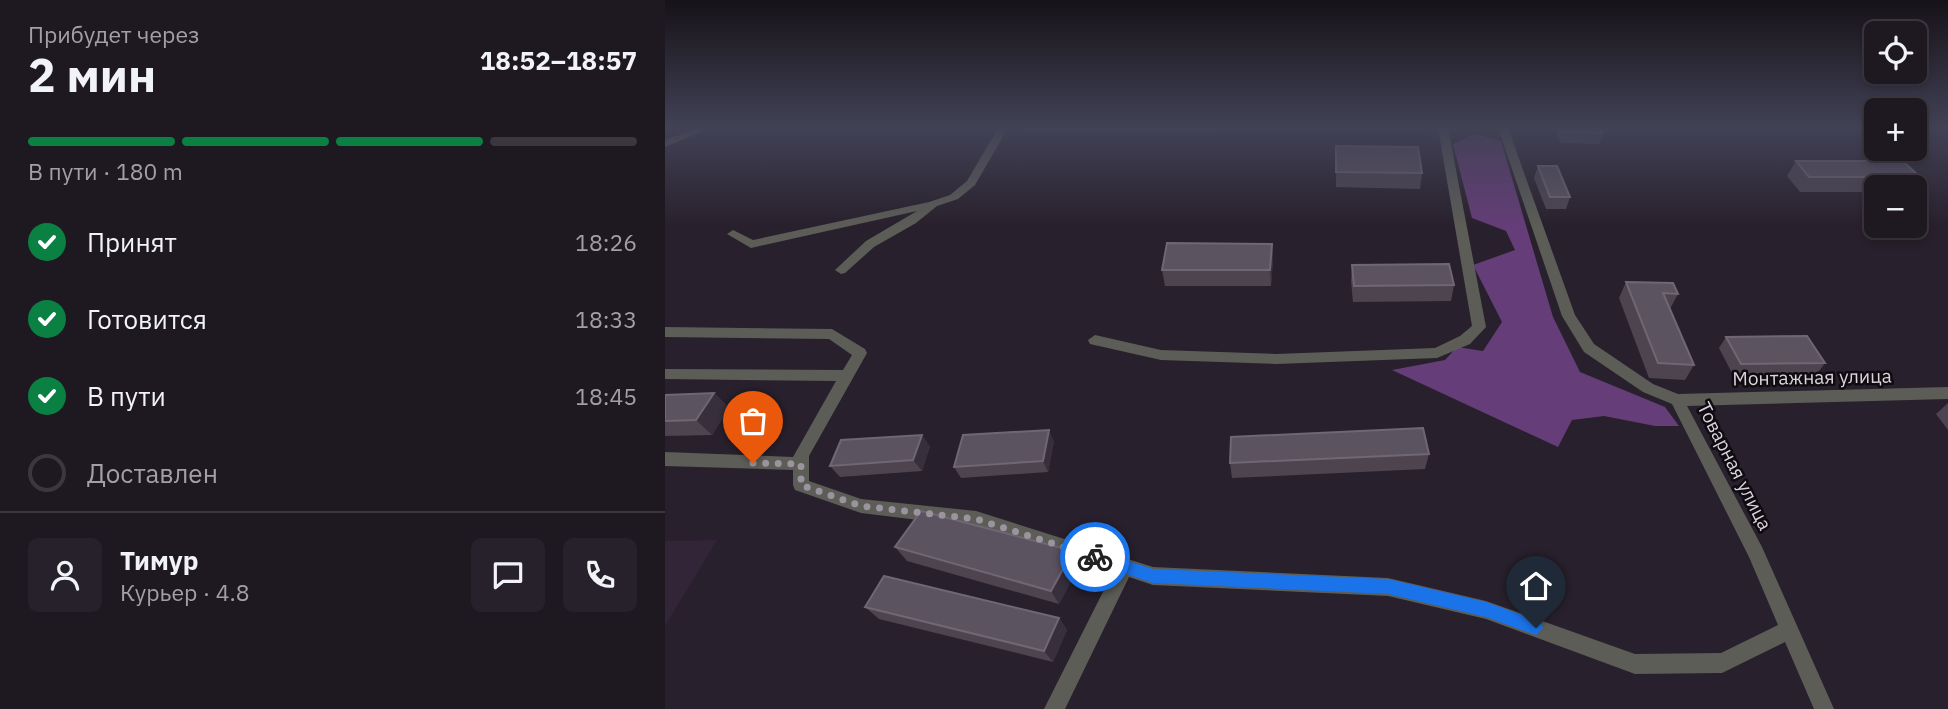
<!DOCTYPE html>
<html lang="ru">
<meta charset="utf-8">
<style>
body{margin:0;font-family:"IBM Plex Sans",sans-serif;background:#26212a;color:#f1f3f6;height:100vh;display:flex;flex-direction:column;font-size:26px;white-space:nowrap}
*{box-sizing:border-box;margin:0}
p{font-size:23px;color:#a1a0a5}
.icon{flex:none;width:38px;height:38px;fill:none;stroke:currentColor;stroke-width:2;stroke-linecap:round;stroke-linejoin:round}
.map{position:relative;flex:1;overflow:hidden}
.sheet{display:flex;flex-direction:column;background:#1e1821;width:665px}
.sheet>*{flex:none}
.tools{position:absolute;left:1199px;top:21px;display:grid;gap:14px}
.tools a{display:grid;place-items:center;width:63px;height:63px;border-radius:10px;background:#1e1821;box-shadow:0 4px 10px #0003,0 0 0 2px #3c373f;font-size:35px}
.pin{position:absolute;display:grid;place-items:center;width:60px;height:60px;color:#fff;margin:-72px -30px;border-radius:50% 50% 50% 0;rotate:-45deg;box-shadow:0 0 7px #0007}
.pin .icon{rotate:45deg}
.courier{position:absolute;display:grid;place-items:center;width:70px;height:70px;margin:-35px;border:5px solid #1a73e8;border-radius:50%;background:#fff;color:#222;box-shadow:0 2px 9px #0007}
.headline em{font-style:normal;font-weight:700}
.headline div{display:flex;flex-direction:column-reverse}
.headline{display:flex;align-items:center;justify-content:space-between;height:119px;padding:0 28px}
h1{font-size:46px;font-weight:700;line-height:52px}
.bar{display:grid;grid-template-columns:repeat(4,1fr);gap:10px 7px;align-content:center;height:84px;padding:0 28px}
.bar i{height:9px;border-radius:5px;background:#3c373f}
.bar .active{background:#0b8043}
.bar p{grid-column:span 4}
.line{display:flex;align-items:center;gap:18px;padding:0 28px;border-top:2px solid #3c373f}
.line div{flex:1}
.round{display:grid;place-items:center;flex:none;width:74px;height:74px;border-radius:10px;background:#26212a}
ol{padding:0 28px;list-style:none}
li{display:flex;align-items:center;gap:21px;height:77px}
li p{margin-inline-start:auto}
li .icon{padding:7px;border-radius:50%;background:#0b8043;color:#fff;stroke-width:4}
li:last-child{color:#a1a0a5}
li i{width:38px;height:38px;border:4px solid #3c373f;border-radius:50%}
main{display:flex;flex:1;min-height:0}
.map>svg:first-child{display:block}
.built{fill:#312537}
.forest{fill:#653d78}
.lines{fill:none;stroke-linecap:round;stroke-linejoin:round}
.minor{fill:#5c5d56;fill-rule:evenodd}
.wall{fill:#4d4450}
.shaded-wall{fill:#382f3c}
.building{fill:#5c5360;stroke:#6f6773;stroke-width:2}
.route{fill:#1a73e8}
.done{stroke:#9b949e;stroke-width:7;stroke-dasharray:0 12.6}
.labels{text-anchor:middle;stroke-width:5;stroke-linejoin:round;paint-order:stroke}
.street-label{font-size:19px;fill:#d9d3dc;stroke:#0f0b11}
</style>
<main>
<section class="sheet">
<div class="headline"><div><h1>2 мин</h1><p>Прибудет через</p></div><em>18:52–18:57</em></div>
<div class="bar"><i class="active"></i><i class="active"></i><i class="active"></i><i></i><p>В пути · 180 m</p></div>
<ol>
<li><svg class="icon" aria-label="check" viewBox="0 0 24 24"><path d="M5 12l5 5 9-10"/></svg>Принят<p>18:26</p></li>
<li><svg class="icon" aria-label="check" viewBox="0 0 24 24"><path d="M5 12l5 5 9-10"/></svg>Готовится<p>18:33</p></li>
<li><svg class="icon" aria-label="check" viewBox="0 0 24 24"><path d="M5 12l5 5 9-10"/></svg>В пути<p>18:45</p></li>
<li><i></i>Доставлен</li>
</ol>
<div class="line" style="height:126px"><a class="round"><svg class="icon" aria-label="person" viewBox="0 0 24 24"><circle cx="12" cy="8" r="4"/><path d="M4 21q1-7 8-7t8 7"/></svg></a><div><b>Тимур</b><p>Курьер · 4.8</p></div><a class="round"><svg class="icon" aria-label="chat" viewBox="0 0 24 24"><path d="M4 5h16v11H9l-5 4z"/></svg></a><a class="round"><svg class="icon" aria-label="phone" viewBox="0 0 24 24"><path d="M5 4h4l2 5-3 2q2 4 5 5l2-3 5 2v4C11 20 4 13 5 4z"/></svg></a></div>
</section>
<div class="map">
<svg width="1283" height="709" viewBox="0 0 1283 709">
<rect width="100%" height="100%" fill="#28202c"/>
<!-- built -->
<path class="built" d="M52 540 0 626V541Z"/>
<!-- forest -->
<path class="forest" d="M809 134 836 141 888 317 915 372 1000 407 1014 426H990L939 416 907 420 893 447 727 370 780 360 792 347 818 351 837 322 808 265 850 250 841 231 807 218 788 144Z"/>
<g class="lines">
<!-- minor -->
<g class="minor">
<path d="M33 128H46L0 147V140Z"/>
<path d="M333 128H343L310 185 293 199 272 206 251 223 209 247 180 273 176 274 170 270 201 241 252 211 86 248 62 234 68 230 88 240 264 202 285 195 302 181Z"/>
<path d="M773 128H783L821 327 805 344 772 358 611 364 496 360 425 344 423 340 430 335 496 350 611 354 770 348 795 336 807 326Z"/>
<path d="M833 128H843L910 315 929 344 988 384 1013 394 1283 387V399L1022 406 1097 547 1169 709H1149L1120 642 1057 673 970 674 821 619 723 596 488 585 464 577 400 709H379L448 572 311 527 196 513 130 490 128 485V470L0 466V452L128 457 171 381 0 379V369L178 370 187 355 164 339 0 337V327L167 329 200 349 202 353 144 456V481L196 499 311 511 488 567 723 578 821 601 970 654 1056 653 1113 625 1084 557 1007 404 978 392 919 352 897 316Z"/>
</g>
</g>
<!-- wall -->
<g class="wall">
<path d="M360 128H766L765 130 361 131Z"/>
<path d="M893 128H935L938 133 934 144 896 143 891 132Z"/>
<path d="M671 146 757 173 755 189 671 187Z"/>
<path d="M1131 161 1255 177 1247 187H1211V192H1135L1122 176Z"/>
<path d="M873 166 905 197 901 209H881L869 178Z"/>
<path d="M607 244 608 259 606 286H500L497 270Z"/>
<path d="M687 265 789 285 786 301 688 302 686 281Z"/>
<path d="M961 282 1013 294 1005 309 1029 365 1020 380 984 378 954 298Z"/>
<path d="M1061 337 1160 363 1151 375H1068L1054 348Z"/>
<path d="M49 393 64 408 47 435 0 436V395Z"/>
<path d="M1283 403V430L1271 414Z"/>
<path d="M389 441 383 472 296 478 289 467Z"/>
<path d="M265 446 257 471 175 477 165 466Z"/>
<path d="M764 454 760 469 567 478 565 463Z"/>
<path d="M230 547 408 551 415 564 394 604 242 561Z"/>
<path d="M200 607 394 618 402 630 388 662 214 619Z"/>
</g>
<!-- shaded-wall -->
<g class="shaded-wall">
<path d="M607 244 608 259 606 286 605 270Z"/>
<path d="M49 393 64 408 47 435 31 420Z"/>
<path d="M384 430 389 441 383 472 378 461Z"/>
<path d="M257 435 265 446 257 471 248 460Z"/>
<path d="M408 551 415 564 394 604 386 591Z"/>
<path d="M394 618 402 630 388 662 379 651Z"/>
</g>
<!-- building -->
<g class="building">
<path d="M897 128H935L938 133 899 132Z"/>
<path d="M671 146 753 147 757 173 671 172Z"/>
<path d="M1131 161H1238L1255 177H1144Z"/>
<path d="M873 166H892L905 197H885Z"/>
<path d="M502 243 607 244 605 270H497Z"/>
<path d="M784 264 789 285 689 286 687 265Z"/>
<path d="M961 282 1008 283 1013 294 998 293 1029 365 993 363Z"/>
<path d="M1142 336 1160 363 1076 364 1061 337Z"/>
<path d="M49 393 31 420 0 421V395Z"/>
<path d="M758 428 764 454 565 463 566 437Z"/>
<path d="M384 430 378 461 289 467 298 435Z"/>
<path d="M257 435 248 460 165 466 176 440Z"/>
<path d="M256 511 408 551 386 591 230 547Z"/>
<path d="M219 576 394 618 379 651 200 607Z"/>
</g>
<!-- sky -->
<linearGradient id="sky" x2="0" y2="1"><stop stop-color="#161218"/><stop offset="0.56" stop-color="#424256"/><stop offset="1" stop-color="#424256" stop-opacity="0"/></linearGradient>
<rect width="1283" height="227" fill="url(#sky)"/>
<!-- route -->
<path class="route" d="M430 551 488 569 723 579 821 602 876 622 878 628 871 635 821 617 723 594 488 583 425 562 423 557Z"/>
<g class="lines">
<!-- done -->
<path class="done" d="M88 463 136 464V485L196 506 311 519 430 557"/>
</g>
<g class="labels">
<!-- street labels -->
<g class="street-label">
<text transform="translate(1147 377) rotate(-1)" y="7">Монтажная улица</text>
<text transform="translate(1070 466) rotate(63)" y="7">Товарная улица</text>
</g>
</g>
</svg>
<div class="tools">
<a><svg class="icon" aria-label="locate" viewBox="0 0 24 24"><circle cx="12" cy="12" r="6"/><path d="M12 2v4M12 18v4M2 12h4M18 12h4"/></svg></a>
<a>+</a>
<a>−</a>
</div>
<div class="pin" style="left:88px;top:463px;background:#ea580c"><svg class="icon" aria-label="bag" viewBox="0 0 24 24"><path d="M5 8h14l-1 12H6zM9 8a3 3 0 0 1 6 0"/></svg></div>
<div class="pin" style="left:871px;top:628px;background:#1f2937"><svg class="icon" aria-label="home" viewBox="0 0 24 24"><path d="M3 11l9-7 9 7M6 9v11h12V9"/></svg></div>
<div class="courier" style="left:430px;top:557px"><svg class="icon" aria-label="bike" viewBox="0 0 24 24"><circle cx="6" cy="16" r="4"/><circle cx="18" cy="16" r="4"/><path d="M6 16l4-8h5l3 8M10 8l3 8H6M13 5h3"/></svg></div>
</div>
</main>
